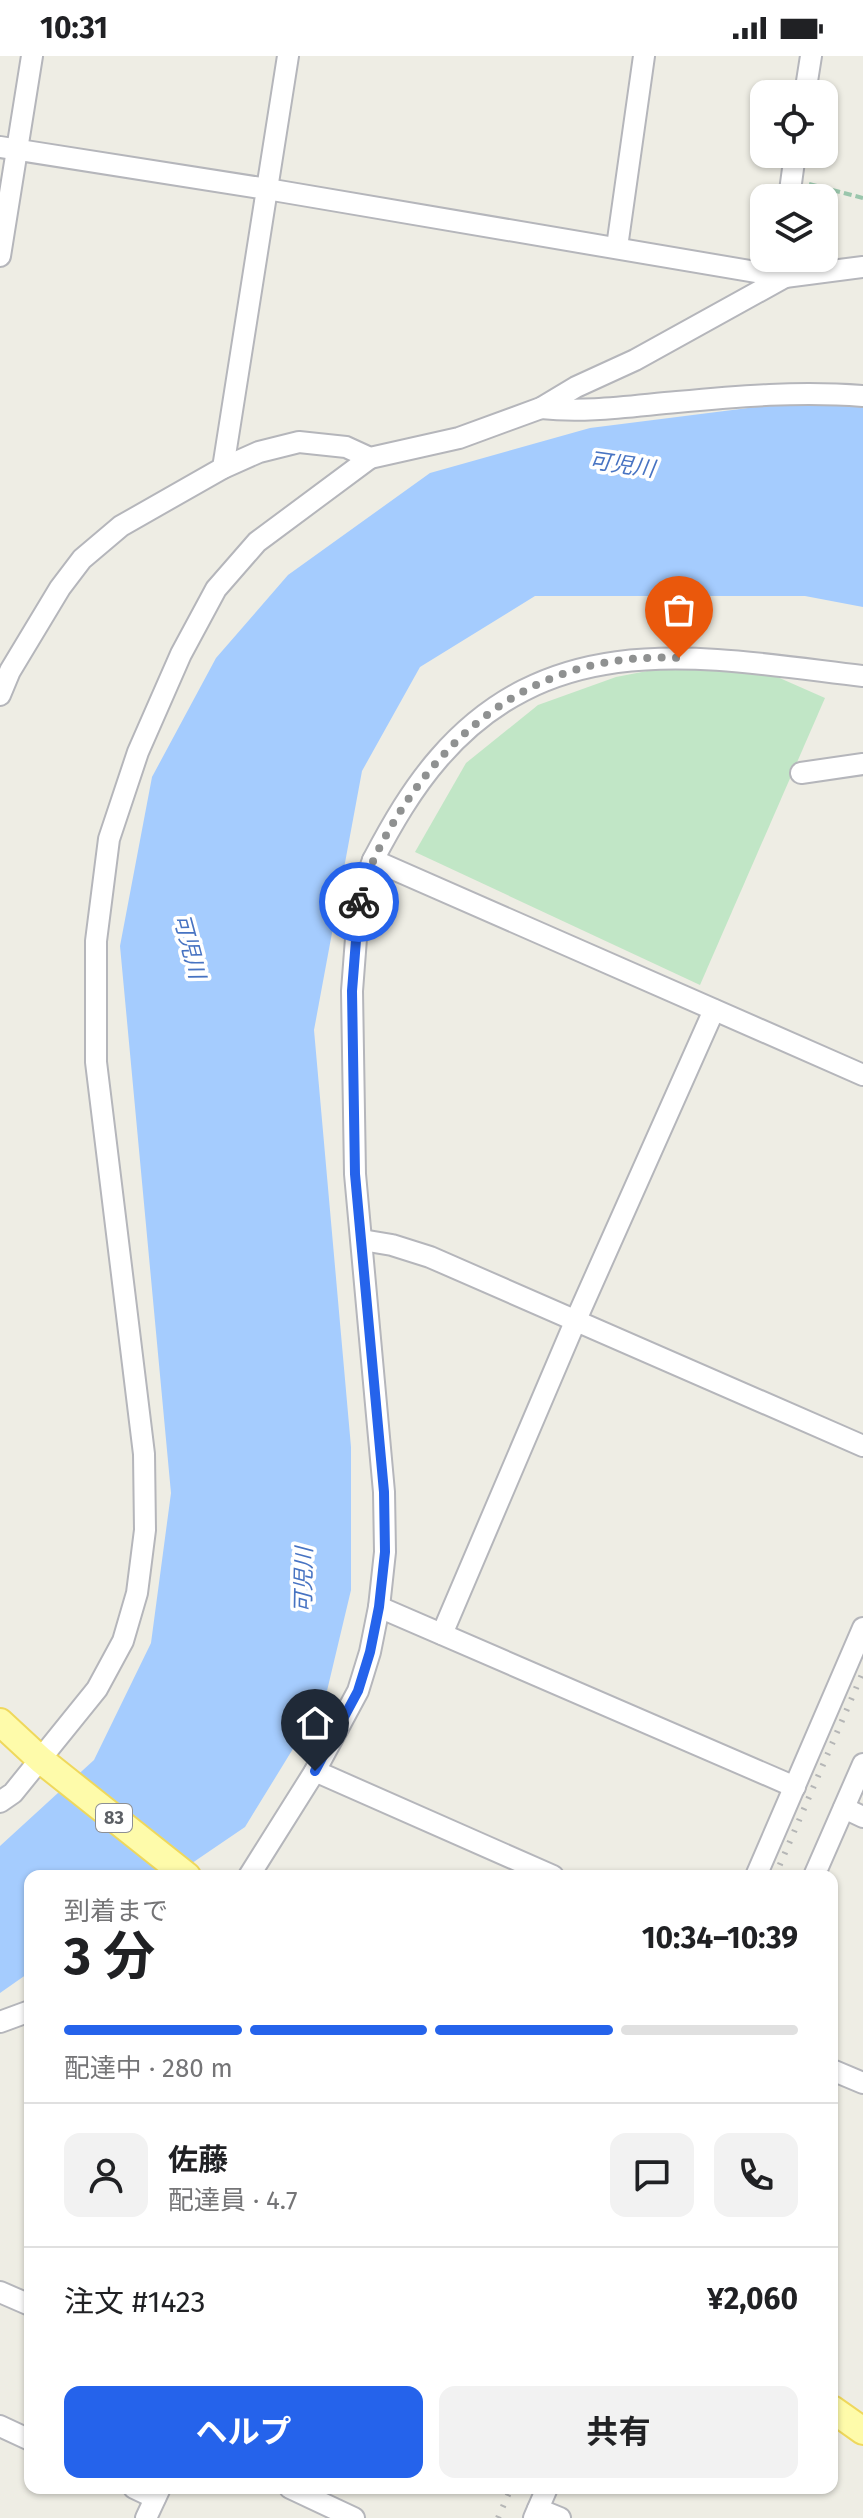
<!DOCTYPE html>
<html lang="ja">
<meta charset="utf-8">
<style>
body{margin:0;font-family:"Fira Sans","Noto Sans JP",sans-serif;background:#f2f2f2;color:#202124;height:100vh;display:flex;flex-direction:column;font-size:30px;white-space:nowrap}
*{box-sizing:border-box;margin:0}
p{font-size:26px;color:#757577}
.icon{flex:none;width:44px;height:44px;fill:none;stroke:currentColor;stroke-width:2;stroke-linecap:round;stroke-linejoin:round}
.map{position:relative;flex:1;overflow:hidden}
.drawer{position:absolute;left:24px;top:1814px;width:814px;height:624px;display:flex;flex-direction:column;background:#fff;border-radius:16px;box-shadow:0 2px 6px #0004}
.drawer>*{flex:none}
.buttons{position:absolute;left:750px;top:24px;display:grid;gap:16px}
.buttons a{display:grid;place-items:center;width:88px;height:88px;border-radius:16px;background:#fff;box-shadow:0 2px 6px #0004;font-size:40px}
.pin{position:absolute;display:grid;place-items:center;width:68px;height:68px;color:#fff;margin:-82px -34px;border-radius:50% 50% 50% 0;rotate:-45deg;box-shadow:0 0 8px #0007}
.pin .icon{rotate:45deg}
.courier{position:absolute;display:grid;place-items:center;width:80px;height:80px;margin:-40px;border:6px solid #2563eb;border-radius:50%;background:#fff;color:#222;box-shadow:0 2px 10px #0007}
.headline em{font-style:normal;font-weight:700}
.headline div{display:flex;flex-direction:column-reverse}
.headline{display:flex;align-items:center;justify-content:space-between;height:136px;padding:0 40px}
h1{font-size:52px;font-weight:700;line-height:60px}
.bar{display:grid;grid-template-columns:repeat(4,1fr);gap:12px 8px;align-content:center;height:96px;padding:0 40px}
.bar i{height:10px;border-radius:6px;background:#e0e0e0}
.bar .on{background:#2563eb}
.bar p{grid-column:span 4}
.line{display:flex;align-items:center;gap:20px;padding:0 40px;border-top:2px solid #e0e0e0}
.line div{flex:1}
.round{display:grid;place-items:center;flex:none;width:84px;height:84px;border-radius:16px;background:#f2f2f2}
.cta{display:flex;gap:16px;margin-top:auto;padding:16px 40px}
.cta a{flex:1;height:92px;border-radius:16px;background:#2563eb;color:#fff;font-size:32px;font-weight:700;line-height:92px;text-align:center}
.cta a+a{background:#f2f2f2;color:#202124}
.status{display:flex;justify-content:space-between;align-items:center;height:56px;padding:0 40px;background:#fff;direction:ltr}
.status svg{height:22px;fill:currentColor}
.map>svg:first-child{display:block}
.green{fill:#c1e6c6}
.water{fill:#a5ccfe}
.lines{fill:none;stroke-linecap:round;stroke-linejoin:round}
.minor-casing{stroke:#b5b6bb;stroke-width:24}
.major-casing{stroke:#efd85c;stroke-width:30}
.path{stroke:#9ac6ac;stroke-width:4;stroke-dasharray:8 4;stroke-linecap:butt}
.minor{stroke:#fff;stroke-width:20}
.major{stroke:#fefbaa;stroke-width:26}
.rail{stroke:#b5b6b6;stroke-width:6;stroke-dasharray:2 10;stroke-linecap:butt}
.done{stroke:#8f9191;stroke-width:8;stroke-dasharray:0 14.4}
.route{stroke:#2563eb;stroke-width:10}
.labels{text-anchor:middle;stroke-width:7;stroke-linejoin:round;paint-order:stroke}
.shield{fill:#fff;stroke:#8d8f93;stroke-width:2}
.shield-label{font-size:18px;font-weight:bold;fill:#5c5f65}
.water-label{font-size:22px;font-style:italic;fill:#4773c2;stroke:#fff}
</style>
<div class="status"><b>10:31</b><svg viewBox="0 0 49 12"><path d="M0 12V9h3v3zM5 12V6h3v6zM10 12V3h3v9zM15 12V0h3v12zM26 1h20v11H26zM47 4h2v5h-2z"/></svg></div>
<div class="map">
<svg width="863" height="2462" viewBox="0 0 863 2462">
<rect width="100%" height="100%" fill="#eeede4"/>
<!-- green -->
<path class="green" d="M673 610 766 616 825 642 700 929 415 796 466 707 538 649 616 621Z"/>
<!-- water -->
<path class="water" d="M788 347 863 350V551L805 540H535L420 611 362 715 314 974 351 1391V1534L326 1639 245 1771 173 1820H30V1916L0 1937V1790L94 1704 151 1587 171 1437 120 890 152 721 216 602 288 519 430 417 590 372Z"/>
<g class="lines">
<defs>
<g id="minor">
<path d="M805 38 811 0"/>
<path d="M0 91 267 133 785 221 863 211"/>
<path d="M789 142 795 98"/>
<path d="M617 191 644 0"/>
<path d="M0 200 32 0"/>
<path d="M541 352C586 357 631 350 677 346 739 340 800 335 863 340"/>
<path d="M223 412 288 0"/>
<path d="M0 639 10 615 60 532 82 503 121 470 223 412 259 396 299 386 346 391 370 402 459 382 541 352 576 331 635 304 785 221"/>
<path d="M801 717 863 708"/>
<path d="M373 804C392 768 412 733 439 702 555 568 708 602 863 620"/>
<path d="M362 1184 392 1189 430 1201 863 1390"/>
<path d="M379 1551 795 1731"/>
<path d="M442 1578 575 1266 714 954"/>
<path d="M315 1715 553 1820"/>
<path d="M0 1746 13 1737 97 1633 123 1585 137 1537 145 1474 144 1398 96 1006V885L109 783 138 696 181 598 216 533 257 486 370 402"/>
<path d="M844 1752 863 1761"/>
<path d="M249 1820 315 1715 358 1635 370 1596 379 1551 385 1496 384 1436 355 1118 352 935 359 843 373 804 863 1019"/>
<path d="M756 1820 863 1572"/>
<path d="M814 1820 863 1708"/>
<path d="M0 1966 30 1955"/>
<path d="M832 2014 863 2027"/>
<path d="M0 2236 30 2249"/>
<path d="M0 2370 30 2384"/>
<path d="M134 2432 155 2442"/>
<path d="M290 2432 354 2462"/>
<path d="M538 2453 560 2462"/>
<path d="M146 2462 160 2432"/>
<path d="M534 2462 547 2432"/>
</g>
<g id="major">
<path d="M0 1666 41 1704 187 1820"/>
<path d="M832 2353 863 2375"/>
</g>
</defs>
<!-- minor casing -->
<use href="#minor" class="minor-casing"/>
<!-- major casing -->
<use href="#major" class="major-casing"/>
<!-- path -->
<path class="path" d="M809 128 863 142"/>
<!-- minor -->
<use href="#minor" class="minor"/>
<!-- major -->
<use href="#major" class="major"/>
<!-- rail -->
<g class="rail">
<path d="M775 1820 863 1616"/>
<path d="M498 2462 511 2432"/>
</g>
</g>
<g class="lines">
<!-- done -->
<path class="done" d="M359 846C367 812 384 781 403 751 468 652 559 596 679 602"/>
<!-- route -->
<path class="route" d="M315 1715 358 1635 370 1596 379 1551 385 1496 384 1436 355 1118 352 935 359 846"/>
</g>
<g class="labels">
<!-- shield labels -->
<rect class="shield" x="96" y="1748" width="36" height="28" rx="6"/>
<g class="shield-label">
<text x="114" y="1768">83</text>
</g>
<!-- water labels -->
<g class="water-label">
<text transform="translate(622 408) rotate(8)" y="8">可児川</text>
<text transform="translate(190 890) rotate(75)" y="8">可児川</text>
<text transform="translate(303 1524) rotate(-89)" y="8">可児川</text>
</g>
</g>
</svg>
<div class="buttons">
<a><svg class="icon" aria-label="locate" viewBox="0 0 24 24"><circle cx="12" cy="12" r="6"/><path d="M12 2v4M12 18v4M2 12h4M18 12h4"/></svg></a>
<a><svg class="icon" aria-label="layers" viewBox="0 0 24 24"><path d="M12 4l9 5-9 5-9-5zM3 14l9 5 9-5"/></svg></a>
</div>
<div class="pin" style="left:679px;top:602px;background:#ea580c"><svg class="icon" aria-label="bag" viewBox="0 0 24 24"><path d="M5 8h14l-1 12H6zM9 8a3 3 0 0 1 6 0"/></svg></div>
<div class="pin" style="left:315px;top:1715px;background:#1f2937"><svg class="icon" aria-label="home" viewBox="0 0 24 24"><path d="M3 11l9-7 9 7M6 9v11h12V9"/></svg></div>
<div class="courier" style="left:359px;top:846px"><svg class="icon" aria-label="bike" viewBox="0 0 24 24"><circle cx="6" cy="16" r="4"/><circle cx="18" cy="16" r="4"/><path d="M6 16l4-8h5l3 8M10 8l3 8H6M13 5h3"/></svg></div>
<section class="drawer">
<div class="headline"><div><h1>3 分</h1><p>到着まで</p></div><em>10:34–10:39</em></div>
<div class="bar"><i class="on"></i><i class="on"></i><i class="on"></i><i></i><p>配達中 · 280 m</p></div>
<div class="line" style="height:144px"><a class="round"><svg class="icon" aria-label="person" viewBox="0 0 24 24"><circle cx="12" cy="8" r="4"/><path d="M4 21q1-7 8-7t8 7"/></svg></a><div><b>佐藤</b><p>配達員 · 4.7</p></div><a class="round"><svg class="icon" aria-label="chat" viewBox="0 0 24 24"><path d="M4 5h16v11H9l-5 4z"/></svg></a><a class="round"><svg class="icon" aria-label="phone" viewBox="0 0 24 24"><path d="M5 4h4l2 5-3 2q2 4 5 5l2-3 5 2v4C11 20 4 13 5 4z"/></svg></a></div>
<div class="line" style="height:104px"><div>注文 #1423</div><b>¥2,060</b></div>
<div class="cta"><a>ヘルプ</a><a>共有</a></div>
</section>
</div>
